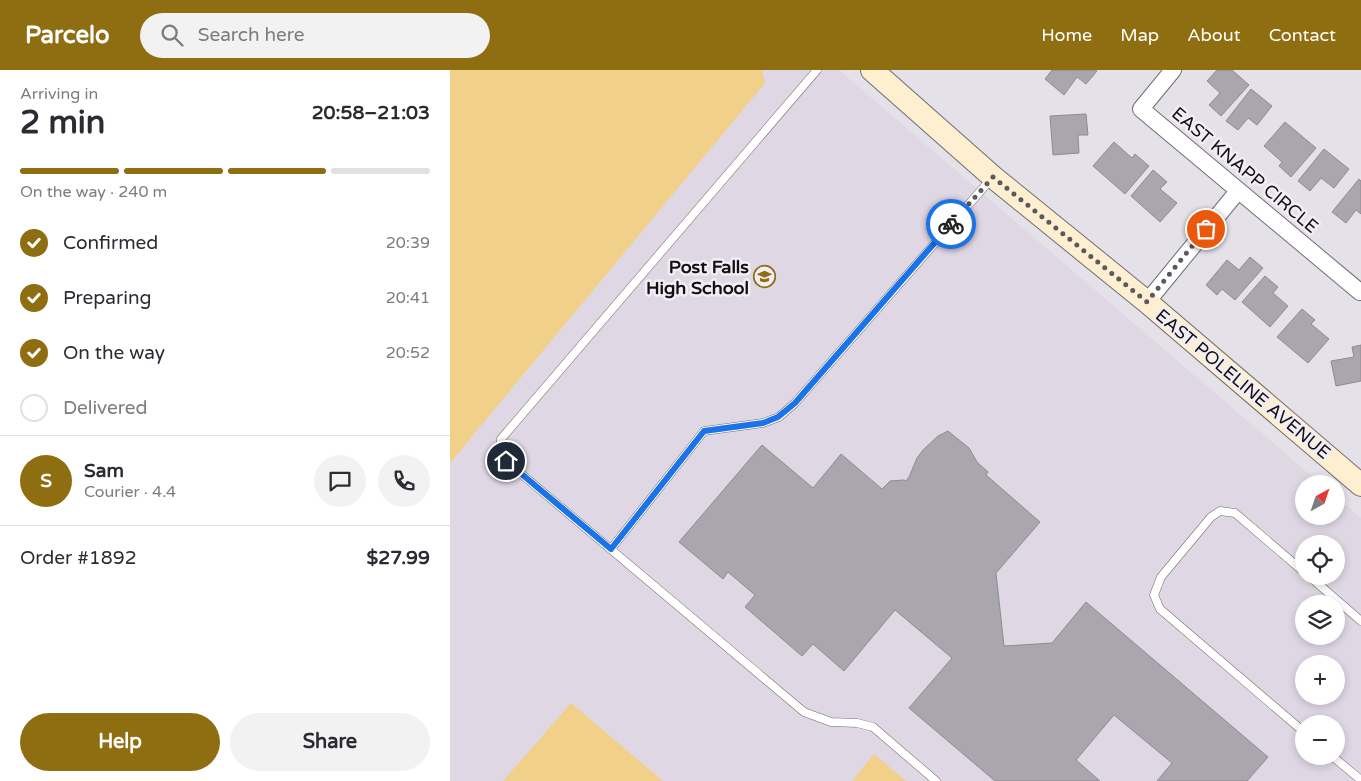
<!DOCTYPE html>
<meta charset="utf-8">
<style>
body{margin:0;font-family:"Varela Round",sans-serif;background:#f2f2f3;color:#2b2b33;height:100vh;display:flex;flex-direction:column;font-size:19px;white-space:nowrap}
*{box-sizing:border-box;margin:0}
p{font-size:16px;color:#7c7c81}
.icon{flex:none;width:28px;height:28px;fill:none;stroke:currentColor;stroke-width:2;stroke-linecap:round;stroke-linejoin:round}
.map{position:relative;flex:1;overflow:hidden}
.drawer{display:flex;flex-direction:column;background:#fff;width:450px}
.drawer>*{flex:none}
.needle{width:32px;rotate:40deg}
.tools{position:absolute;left:845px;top:405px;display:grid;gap:10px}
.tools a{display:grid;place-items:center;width:50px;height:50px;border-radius:50%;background:#fff;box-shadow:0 2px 8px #0003;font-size:25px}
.pin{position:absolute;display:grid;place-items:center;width:42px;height:42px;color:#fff;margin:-21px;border:2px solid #fff;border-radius:50%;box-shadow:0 1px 5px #0007}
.courier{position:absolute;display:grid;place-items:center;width:50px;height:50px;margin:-25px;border:4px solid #1a73e8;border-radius:50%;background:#fff;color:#222;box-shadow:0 1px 6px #0007}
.summary em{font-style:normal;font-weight:700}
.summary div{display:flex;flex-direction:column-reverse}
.summary{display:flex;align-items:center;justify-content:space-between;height:85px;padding:0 20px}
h1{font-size:32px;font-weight:700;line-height:38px}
.bar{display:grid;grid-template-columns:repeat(4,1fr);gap:8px 5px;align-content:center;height:60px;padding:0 20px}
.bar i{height:6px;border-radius:4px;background:#e1e1e2}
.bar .active{background:#8f6d11}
.bar p{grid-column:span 4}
.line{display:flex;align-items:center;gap:12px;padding:0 20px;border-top:1px solid #e1e1e2}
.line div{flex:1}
.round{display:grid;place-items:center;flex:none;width:52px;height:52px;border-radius:26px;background:#f2f2f3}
ol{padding:0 20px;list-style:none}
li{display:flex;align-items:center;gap:15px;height:55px}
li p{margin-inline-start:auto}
li .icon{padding:5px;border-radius:50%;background:#8f6d11;color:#fff;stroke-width:4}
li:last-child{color:#7c7c81}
li i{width:28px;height:28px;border:2px solid #e1e1e2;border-radius:50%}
.primary-button{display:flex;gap:10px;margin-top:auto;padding:10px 20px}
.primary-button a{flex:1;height:58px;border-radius:30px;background:#8f6d11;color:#fff;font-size:20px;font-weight:700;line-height:58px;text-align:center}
.primary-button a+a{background:#f2f2f3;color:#2b2b33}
header{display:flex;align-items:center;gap:30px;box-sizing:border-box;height:70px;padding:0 25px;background:#8f6d11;color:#fff}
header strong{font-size:24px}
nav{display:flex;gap:28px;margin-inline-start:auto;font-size:18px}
.search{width:350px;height:45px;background:#f2f2f3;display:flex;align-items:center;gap:12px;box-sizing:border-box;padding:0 18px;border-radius:28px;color:#7c7c81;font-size:19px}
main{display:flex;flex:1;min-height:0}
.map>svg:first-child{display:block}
.built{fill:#e0d7e5;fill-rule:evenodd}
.green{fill:#f1d08a}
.building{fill:#aaa6ad;stroke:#8f8b92}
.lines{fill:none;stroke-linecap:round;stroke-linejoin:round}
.service-casing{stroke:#706c73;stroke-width:9}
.minor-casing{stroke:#706c73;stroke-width:18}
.secondary-casing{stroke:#706c73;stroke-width:24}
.service{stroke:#fff;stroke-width:8}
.minor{stroke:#fff;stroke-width:16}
.secondary{stroke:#fdefcf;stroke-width:22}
.done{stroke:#5c595e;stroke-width:5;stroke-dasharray:0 9}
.route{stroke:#1a73e8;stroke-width:6}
.labels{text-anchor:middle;stroke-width:5;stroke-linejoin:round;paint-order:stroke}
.street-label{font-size:18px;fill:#121013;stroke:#f3eef6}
.poi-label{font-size:18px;font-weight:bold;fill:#121013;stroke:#f3eef6;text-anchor:end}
</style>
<header>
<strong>Parcelo</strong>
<div class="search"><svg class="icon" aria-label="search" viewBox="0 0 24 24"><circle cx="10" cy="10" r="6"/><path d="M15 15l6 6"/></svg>Search here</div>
<nav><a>Home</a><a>Map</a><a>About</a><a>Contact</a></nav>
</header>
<main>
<section class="drawer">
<div class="summary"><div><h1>2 min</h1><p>Arriving in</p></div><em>20:58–21:03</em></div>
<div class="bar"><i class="active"></i><i class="active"></i><i class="active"></i><i></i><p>On the way · 240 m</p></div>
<ol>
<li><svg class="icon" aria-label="check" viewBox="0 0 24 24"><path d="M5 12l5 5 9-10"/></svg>Confirmed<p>20:39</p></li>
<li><svg class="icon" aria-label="check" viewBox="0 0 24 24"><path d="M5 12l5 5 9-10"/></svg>Preparing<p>20:41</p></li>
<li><svg class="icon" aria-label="check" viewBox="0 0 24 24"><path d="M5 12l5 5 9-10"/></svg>On the way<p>20:52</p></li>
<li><i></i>Delivered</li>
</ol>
<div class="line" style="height:90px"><b class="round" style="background:#8f6d11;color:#fff">S</b><div><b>Sam</b><p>Courier · 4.4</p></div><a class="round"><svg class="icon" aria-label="chat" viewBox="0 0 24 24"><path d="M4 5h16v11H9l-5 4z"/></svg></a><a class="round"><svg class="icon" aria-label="phone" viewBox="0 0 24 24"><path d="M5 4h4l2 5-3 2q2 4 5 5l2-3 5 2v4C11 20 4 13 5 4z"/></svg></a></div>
<div class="line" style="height:65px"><div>Order #1892</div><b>$27.99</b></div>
<div class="primary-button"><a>Help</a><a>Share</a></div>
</section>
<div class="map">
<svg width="911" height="711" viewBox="0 0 911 711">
<rect width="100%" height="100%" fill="#e5e1e8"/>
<!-- built -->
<path class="built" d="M0 0H389L871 414H854V446H886V427L911 448V711H0ZM854 474H886V506H854ZM854 534H886V566H854ZM854 594H886V626H854ZM854 654H886V686H854Z"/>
<!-- green -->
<g class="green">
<path d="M0 0H312L315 13 0 393Z"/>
<path d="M121 633 213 711H53Z"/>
<path d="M424 684 456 711H402Z"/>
</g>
<!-- building -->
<g class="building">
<path d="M602 0H645L647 1 636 14 627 7 614 25 595 9Z"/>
<path d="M767 0H782L799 15 771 46 759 35 770 23 757 11Z"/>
<path d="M801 19 822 36 807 55 798 48 788 60 776 51Z"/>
<path d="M636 44 638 65H628L629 83 603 85 600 46Z"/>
<path d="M835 52 866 78 841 107 829 96 832 92 814 76Z"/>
<path d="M664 72 682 88 685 84 699 96 675 124 643 96Z"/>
<path d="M874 79 899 99 884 118 871 108 860 121 848 111Z"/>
<path d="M703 100 717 112 710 119 727 133 710 152 681 126Z"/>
<path d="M909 109 911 111V144L906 140 896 153 882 142Z"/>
<path d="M800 187 813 198 785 230 772 219 767 225 756 215 777 190 789 200Z"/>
<path d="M815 206 828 217 823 223 838 236 820 257 792 232Z"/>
<path d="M852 239 865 250 861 254 879 269 858 293 827 267Z"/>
<path d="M911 275V311L886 316 881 291 904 287 902 277Z"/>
<path d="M498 361 519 378 527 392 538 402 536 405 590 452 546 503 554 576 602 573 636 532 818 687 797 711H707L722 693 664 645 626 690 650 711H545L459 638 502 588 445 540 394 601 363 574 352 586 295 537 305 525 278 502 273 509 229 472 312 375 363 418 391 384 432 419 440 411 454 410 456 411 459 407 467 388 473 380 488 366Z"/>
</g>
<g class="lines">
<defs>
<g id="service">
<path d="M367 0 51 369V379L56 391 354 642 381 652 407 653 423 657 486 711"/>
<path d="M161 479 254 361 313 353 329 347 345 333 541 109"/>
<path d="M854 502 785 443 770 441 761 447 711 507 704 525 710 539 854 662"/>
<path d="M859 506 911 551"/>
<path d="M882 686 911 710"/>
</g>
<g id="minor">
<path d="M723 0 691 39 910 222 911 221"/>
<path d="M697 232 788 121"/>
</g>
<path id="secondary" d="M422 0 543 107 697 232 911 415"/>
</defs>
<!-- service casing -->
<use href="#service" class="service-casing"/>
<!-- minor casing -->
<use href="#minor" class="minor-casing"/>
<!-- secondary casing -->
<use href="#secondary" class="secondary-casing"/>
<!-- service -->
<use href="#service" class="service"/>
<!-- minor -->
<use href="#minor" class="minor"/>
<!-- secondary -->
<use href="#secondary" class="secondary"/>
</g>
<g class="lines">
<!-- done -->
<path class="done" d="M501 154 543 107 697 232 756 159"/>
<!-- route -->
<path class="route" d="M56 391 161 479 254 361 313 353 328 347 345 333 501 154"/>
</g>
<!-- icons -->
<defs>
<symbol id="school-ring" viewBox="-11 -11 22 22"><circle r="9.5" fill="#f3eef6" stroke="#8f6d11" stroke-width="1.5"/><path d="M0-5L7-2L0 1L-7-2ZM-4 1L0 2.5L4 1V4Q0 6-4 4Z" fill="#8f6d11"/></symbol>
</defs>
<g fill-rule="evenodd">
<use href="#school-ring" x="302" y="194" width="25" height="25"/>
</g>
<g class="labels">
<!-- street labels -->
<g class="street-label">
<text transform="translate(795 100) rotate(40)" y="6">EAST KNAPP CIRCLE</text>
<text transform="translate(793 314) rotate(40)" y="6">EAST POLELINE AVENUE</text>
</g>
<!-- poi labels -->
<g class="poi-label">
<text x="299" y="203">Post Falls<tspan x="299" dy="21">High School</tspan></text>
</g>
</g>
</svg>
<div class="tools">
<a><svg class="needle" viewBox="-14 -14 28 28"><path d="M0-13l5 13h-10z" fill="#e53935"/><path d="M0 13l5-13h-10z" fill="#7c7c81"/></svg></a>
<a><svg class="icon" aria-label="locate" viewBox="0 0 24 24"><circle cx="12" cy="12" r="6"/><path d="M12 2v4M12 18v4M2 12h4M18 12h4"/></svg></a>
<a><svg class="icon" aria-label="layers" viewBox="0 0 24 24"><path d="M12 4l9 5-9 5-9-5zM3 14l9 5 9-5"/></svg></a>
<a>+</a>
<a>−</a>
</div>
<div class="pin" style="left:756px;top:159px;background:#ea580c"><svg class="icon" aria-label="bag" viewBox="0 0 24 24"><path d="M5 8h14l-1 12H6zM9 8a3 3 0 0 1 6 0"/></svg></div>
<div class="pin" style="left:56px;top:391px;background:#1f2937"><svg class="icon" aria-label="home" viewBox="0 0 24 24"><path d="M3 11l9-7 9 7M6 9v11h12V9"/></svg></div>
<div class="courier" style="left:501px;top:154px"><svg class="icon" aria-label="bike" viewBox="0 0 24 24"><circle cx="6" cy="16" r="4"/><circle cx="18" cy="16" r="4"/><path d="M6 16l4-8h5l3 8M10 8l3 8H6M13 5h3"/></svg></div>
</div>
</main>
